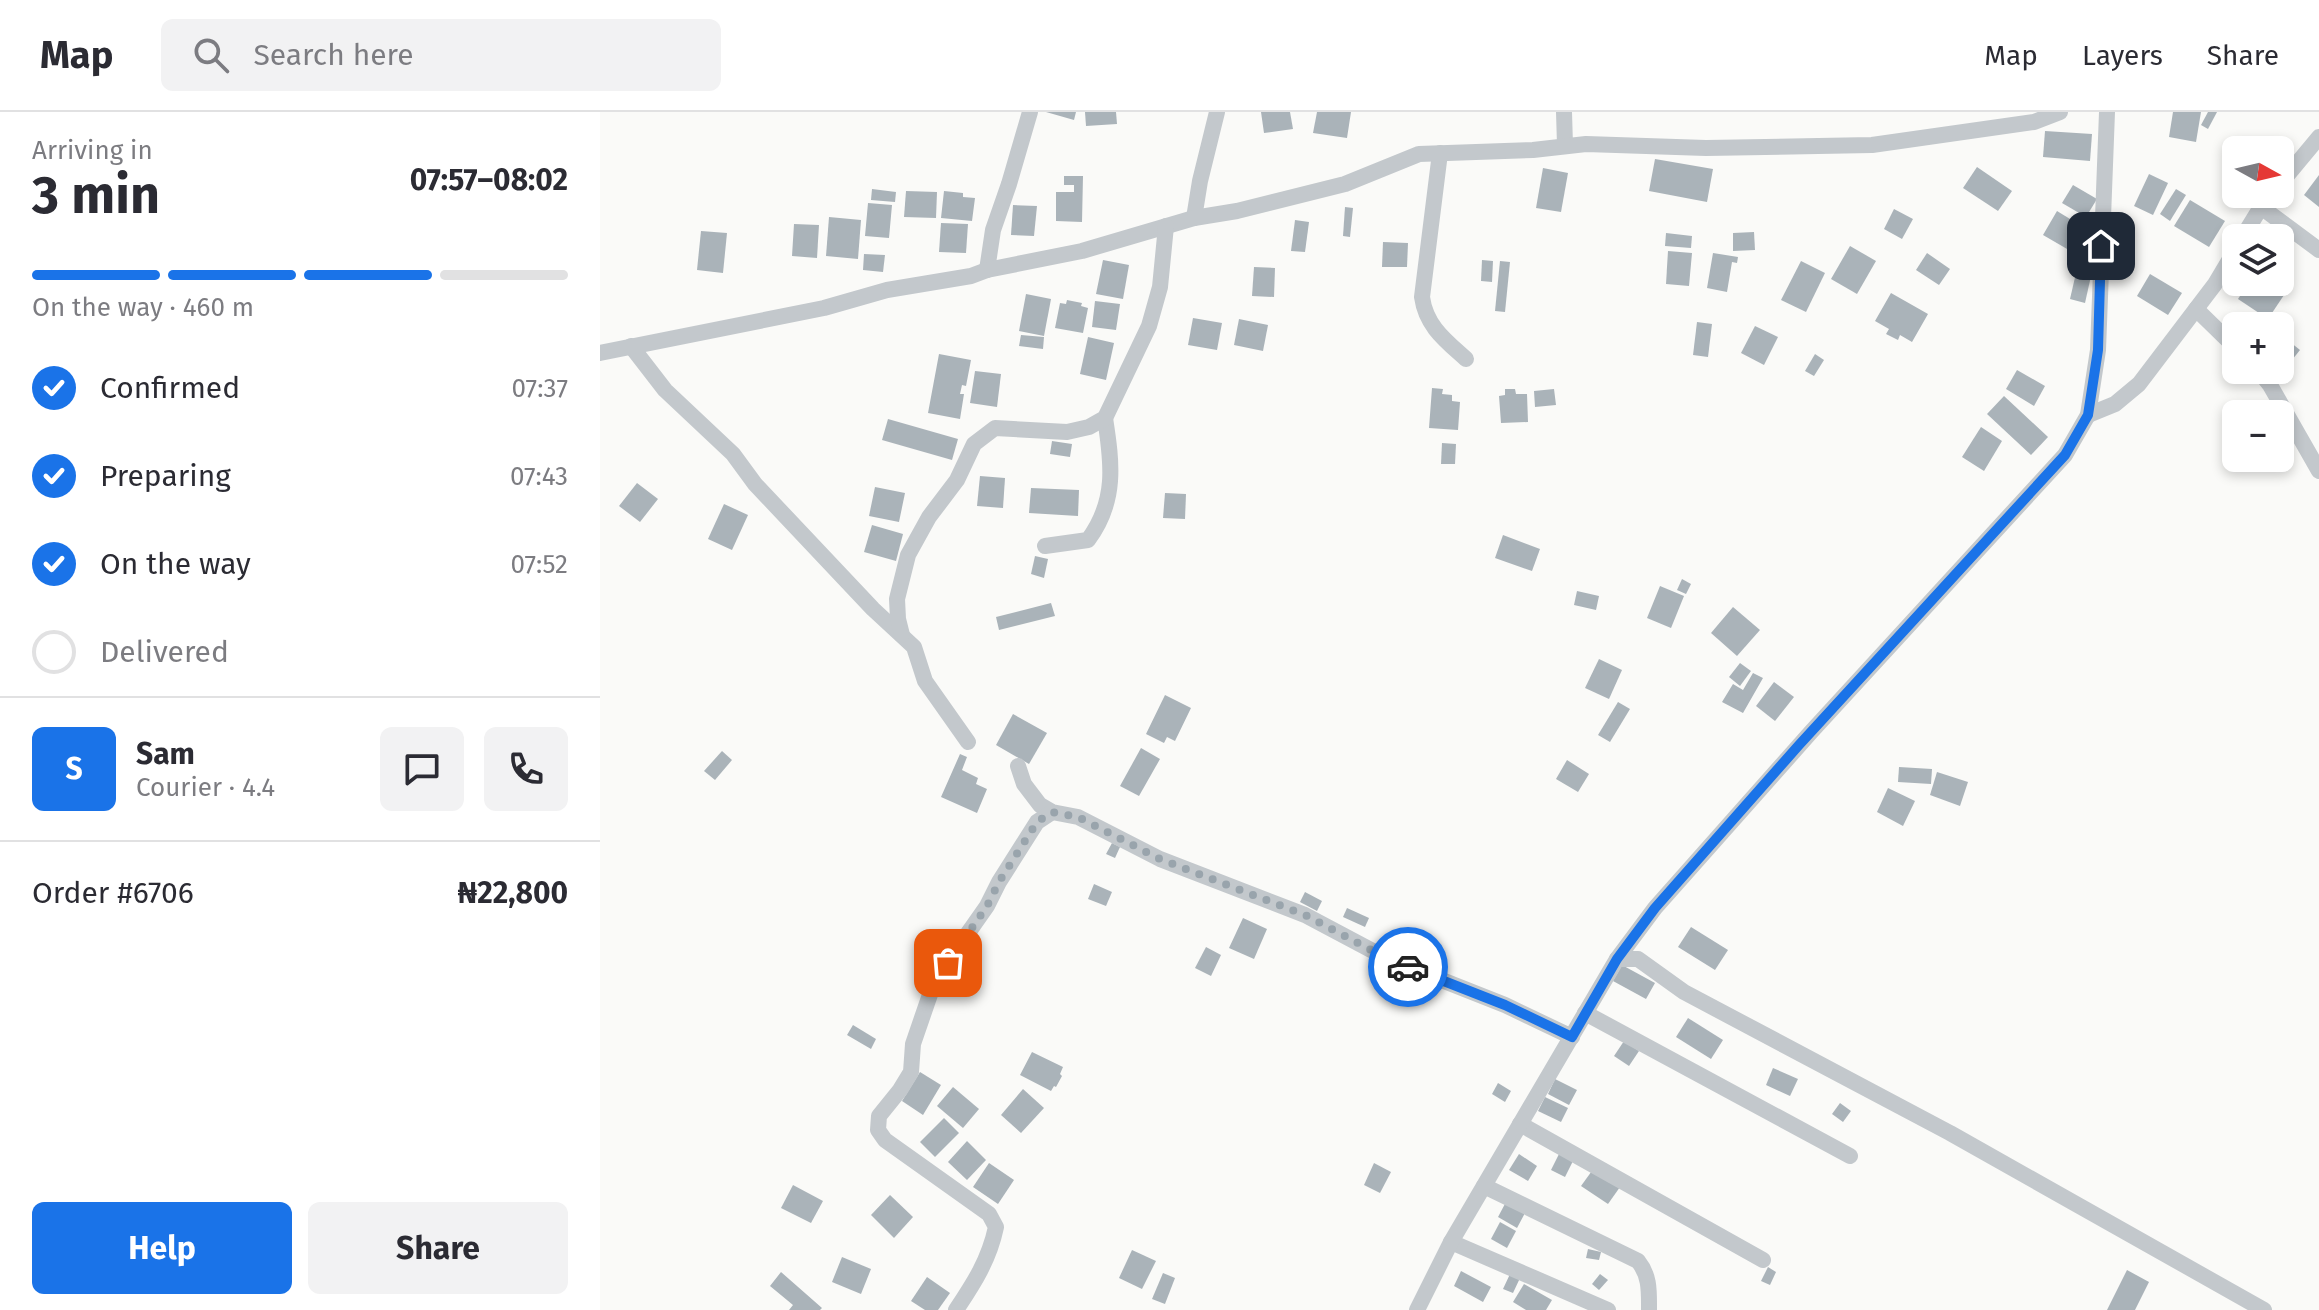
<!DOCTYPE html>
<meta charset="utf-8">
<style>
body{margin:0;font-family:"Fira Sans",sans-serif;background:#f2f2f3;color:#2b2b33;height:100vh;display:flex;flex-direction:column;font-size:30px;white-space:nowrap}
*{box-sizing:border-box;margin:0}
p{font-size:26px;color:#7c7c81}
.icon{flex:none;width:44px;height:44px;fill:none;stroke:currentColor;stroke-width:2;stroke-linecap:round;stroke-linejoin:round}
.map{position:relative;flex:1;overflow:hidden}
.panel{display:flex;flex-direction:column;background:#fff;width:600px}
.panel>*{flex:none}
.needle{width:52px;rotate:98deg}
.fabs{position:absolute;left:1622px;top:24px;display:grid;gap:16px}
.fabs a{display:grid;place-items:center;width:72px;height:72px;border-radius:12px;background:#fff;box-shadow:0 4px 12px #0003;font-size:40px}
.pin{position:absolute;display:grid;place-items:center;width:68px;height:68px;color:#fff;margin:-34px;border-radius:16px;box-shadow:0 4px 12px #0006}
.courier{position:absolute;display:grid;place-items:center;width:80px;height:80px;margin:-40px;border:6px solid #1a73e8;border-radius:50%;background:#fff;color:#222;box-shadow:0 2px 10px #0007}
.head em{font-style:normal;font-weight:700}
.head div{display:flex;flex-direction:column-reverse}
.head{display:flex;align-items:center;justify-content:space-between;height:136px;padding:0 32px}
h1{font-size:52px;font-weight:700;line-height:60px}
.bar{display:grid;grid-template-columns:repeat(4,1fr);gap:12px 8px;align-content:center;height:96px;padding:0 32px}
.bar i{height:10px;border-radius:6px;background:#e1e1e2}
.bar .active{background:#1a73e8}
.bar p{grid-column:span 4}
.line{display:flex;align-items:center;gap:20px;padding:0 32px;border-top:2px solid #e1e1e2}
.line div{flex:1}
.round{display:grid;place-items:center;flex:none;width:84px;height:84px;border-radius:12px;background:#f2f2f3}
ol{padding:0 32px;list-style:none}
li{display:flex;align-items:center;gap:24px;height:88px}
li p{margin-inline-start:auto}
li .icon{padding:8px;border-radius:50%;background:#1a73e8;color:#fff;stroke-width:4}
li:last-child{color:#7c7c81}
li i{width:44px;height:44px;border:4px solid #e1e1e2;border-radius:50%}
.action{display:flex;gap:16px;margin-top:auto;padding:16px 32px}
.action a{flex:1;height:92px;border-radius:12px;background:#1a73e8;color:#fff;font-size:32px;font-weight:700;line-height:92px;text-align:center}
.action a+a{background:#f2f2f3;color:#2b2b33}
header{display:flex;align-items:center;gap:48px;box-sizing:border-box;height:112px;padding:0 40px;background:#fff;border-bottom:2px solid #e1e1e2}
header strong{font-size:38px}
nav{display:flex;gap:44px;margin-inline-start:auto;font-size:28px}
.search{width:560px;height:72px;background:#f2f2f3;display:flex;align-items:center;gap:20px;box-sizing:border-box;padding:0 28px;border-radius:12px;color:#7c7c81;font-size:30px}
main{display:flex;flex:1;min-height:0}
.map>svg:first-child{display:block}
.building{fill:#aab3b9}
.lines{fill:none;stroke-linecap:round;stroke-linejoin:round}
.street{stroke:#c3c8cc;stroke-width:16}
.done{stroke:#99a4ac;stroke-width:8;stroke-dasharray:0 14.4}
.route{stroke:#1a73e8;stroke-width:10}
</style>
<header>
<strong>Map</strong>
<div class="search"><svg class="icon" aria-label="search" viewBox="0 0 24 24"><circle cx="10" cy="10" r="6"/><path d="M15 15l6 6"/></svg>Search here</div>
<nav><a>Map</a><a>Layers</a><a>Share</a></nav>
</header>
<main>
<section class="panel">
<div class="head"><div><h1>3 min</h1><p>Arriving in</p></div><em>07:57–08:02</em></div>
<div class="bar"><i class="active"></i><i class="active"></i><i class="active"></i><i></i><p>On the way · 460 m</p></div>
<ol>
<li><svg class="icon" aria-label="check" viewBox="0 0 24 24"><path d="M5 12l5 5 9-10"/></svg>Confirmed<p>07:37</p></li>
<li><svg class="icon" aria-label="check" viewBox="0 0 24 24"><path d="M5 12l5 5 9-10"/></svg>Preparing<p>07:43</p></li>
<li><svg class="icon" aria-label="check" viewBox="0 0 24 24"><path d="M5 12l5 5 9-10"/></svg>On the way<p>07:52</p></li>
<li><i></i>Delivered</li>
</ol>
<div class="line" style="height:144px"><b class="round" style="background:#1a73e8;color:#fff">S</b><div><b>Sam</b><p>Courier · 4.4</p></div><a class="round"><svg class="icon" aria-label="chat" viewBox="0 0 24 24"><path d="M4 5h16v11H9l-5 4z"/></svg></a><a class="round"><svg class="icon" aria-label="phone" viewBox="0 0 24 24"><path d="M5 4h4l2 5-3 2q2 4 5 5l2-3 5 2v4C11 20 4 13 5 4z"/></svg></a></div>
<div class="line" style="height:104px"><div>Order #6706</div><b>₦22,800</b></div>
<div class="action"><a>Help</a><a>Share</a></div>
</section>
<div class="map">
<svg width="1719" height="1198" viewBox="0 0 1719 1198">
<rect width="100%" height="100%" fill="#fafaf8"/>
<!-- building -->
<g class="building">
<path d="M446 0H476L474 8Z"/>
<path d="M485 0H516L517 12 486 14Z"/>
<path d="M661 0H690L693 17 664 21Z"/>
<path d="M717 0H751L747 26 713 21Z"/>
<path d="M1573 0H1601L1596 30 1569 25Z"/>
<path d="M1608 0H1617L1608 17 1601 13Z"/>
<path d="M1445 19 1492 22 1490 49 1443 45Z"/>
<path d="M1055 47 1113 57 1107 90 1049 79Z"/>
<path d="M1377 55 1412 79 1398 99 1363 76Z"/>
<path d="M943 56 968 61 961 100 936 96Z"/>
<path d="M1549 62 1568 71 1553 103 1534 94Z"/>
<path d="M1719 63V95L1704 83Z"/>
<path d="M464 64H483L482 110 456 109V80H474V73H464Z"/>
<path d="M1473 73 1497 87 1486 105 1462 91Z"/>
<path d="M272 77 296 80 295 90 271 88Z"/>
<path d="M1576 77 1586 83 1570 109 1560 102Z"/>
<path d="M306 79 337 80 336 106 304 105Z"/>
<path d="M344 79 363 81V85L375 86 372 109 341 106Z"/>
<path d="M1590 88 1625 109 1609 135 1574 114Z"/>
<path d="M268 91 292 93 289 126 265 124Z"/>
<path d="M413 93 437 94 434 124 411 123Z"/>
<path d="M745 95 753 96 750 125 743 124Z"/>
<path d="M1294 97 1313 107 1302 127 1284 117Z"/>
<path d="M1457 99 1488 118 1474 141 1443 123Z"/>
<path d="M229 105 261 108 258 147 226 144Z"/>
<path d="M695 108 709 110 705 140 691 139Z"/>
<path d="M341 111 368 112 366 141 339 140Z"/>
<path d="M194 112 219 113 217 146 192 144Z"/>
<path d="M101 119 127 121 123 161 97 158Z"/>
<path d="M1154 120 1155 138 1133 139V121Z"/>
<path d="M1066 121 1092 124 1091 136 1065 134Z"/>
<path d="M783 130 808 131 807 155H782Z"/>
<path d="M1250 134 1276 149 1257 182 1231 167Z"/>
<path d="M1068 139 1092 141 1089 174 1066 172Z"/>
<path d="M1113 141 1138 145 1137 151 1132 150 1127 180 1107 176Z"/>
<path d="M1327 141 1350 157 1339 173 1316 158Z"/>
<path d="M264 142 285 143 283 160 263 158Z"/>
<path d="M503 148 529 153 523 187 496 182Z"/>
<path d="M882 148 893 149 892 170 881 169Z"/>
<path d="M900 149 910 150 905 200 895 199Z"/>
<path d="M1201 149 1225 161 1206 200 1181 188Z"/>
<path d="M654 155 675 156 674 185 652 184Z"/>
<path d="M1476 161 1491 164 1485 191 1470 187Z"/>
<path d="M1550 162 1582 181 1568 203 1537 184Z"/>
<path d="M1649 170H1665L1684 183 1668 207 1638 187Z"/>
<path d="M1291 181 1328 202 1312 230 1300 223 1298 228 1286 222 1289 217 1275 209Z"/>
<path d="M426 182 451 187 444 224 419 219Z"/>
<path d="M467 188 482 191 481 194 488 196 483 221 455 216 460 191 466 192Z"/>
<path d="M495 189 520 192 516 218 492 215Z"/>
<path d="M1633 201 1648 214H1636V224L1623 213Z"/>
<path d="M593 206 622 211 617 238 588 233Z"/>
<path d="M639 207 668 213 663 239 634 233Z"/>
<path d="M1097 210 1112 212 1108 245 1093 243Z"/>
<path d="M1155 214 1178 225 1164 253 1141 241Z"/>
<path d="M1680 222 1700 238 1680 263Z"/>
<path d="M421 223 444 225 443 237 419 234Z"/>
<path d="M488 225 514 231 506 268 480 262Z"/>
<path d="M339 242 371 248 366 274 362 273 360 282H364L360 307 328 301Z"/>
<path d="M1215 242 1224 248 1214 264 1205 259Z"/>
<path d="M1417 258 1445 274 1434 294 1406 277Z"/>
<path d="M375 259 401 262 397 295 370 291Z"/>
<path d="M832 276 843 277 842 282 852 283V289L860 290 858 318 829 316Z"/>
<path d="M905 277H915L916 282H927L928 310 901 311 899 284 905 283Z"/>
<path d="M954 277 956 293 935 295 934 279Z"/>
<path d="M1404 284 1448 325 1431 343 1387 302Z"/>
<path d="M288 307 358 327 352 348 282 328Z"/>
<path d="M1381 315 1402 329 1384 359 1362 345Z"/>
<path d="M452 329 472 332 470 345 450 342Z"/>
<path d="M842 331 856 332 855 352H841Z"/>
<path d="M380 364 405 366 403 396 377 394Z"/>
<path d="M37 371 58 387 40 410 19 394Z"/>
<path d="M275 375 305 381 299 410 269 404Z"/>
<path d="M431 376 479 378 478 404 429 401Z"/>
<path d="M565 381 586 382 585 407 563 406Z"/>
<path d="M124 392 148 403 132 438 108 427Z"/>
<path d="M272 413 303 422 296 449 264 440Z"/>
<path d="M903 423 940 437 932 459 895 446Z"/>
<path d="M435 444 448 447 444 466 431 462Z"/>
<path d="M1082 467 1091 472 1086 482 1077 478Z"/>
<path d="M1060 474 1084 484 1071 516 1047 506Z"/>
<path d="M977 479 999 484 996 498 974 493Z"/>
<path d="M451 491 455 504 399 518 396 505Z"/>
<path d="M1133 495 1160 518 1137 544 1111 521Z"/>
<path d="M999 547 1022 558 1009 587 985 576Z"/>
<path d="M1140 551 1151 559 1140 574 1129 565Z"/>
<path d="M1153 561 1163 566 1143 601 1122 590 1133 572 1143 578Z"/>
<path d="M1174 570 1194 585 1175 609 1156 594Z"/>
<path d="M565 583 591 596 575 629 567 625 564 631 546 622Z"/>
<path d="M1018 590 1030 597 1010 630 998 623Z"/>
<path d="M413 602 447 621 429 652 396 633Z"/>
<path d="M541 636 560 647 539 684 520 674Z"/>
<path d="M122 639 132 648 115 668 104 659Z"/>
<path d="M360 642 367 645 362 658 378 666 376 672 387 677 377 701 341 685Z"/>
<path d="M967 648 989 662 978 680 956 667Z"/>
<path d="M1299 655 1332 657 1331 672 1298 670Z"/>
<path d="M1337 660 1368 670 1360 694 1330 683Z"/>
<path d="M1288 676 1315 689 1303 714 1277 700Z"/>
<path d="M512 731 520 735 515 746 506 742Z"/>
<path d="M494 772 512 780 506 794 488 787Z"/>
<path d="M705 780 722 789 717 799 700 790Z"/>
<path d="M747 796 769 806 765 815 743 805Z"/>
<path d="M643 806 667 817 654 847 629 836Z"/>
<path d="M1091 815 1128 838 1115 858 1078 835Z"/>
<path d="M606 835 621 843 611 864 595 856Z"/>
<path d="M1022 853 1055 871 1046 887 1013 869Z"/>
<path d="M1088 906 1123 928 1111 947 1076 925Z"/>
<path d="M253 913 276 927 271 937 247 923Z"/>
<path d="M1024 929 1039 939 1029 954 1014 944Z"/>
<path d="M432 940 463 955 460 962 462 964 456 975 454 974 451 979 420 963Z"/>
<path d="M1173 956 1198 967 1190 984 1166 973Z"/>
<path d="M320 960 341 973 323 1003 302 989Z"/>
<path d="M955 967 977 978 969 993 948 982Z"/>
<path d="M898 971 911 979 905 990 892 982Z"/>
<path d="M353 975 379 997 363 1016 337 994Z"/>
<path d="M423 977 444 996 421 1021 401 1003Z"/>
<path d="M945 985 968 996 961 1010 938 999Z"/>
<path d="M1240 991 1251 999 1243 1010 1232 1002Z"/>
<path d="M344 1006 359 1021 335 1045 320 1030Z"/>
<path d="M367 1029 386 1048 367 1068 348 1050Z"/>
<path d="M919 1042 937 1054 928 1069 909 1058Z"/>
<path d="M959 1042 973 1049 965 1065 951 1058Z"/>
<path d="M389 1051 414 1068 398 1092 373 1075Z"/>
<path d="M774 1051 791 1060 780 1081 764 1073Z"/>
<path d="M994 1056 1020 1075 1008 1092 981 1074Z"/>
<path d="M193 1073 223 1089 211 1111 181 1096Z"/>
<path d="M290 1083 313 1105 294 1126 271 1103Z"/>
<path d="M906 1090 925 1101 917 1116 898 1105Z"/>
<path d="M900 1110 916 1119 907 1136 891 1127Z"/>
<path d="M988 1137 1001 1140 999 1148 986 1146Z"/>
<path d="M532 1138 556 1149 542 1177 519 1166Z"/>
<path d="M242 1145 271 1157 261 1182 232 1170Z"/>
<path d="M1168 1155 1176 1160 1170 1173 1161 1169Z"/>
<path d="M1527 1158 1549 1170 1535 1198H1507Z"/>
<path d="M861 1159 891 1175 883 1190 854 1174Z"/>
<path d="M181 1160 222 1196 220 1198H189L193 1193 170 1174Z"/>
<path d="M563 1161 575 1166 565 1192 552 1187Z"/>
<path d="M910 1162 920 1166 913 1181 903 1177Z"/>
<path d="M1000 1162 1008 1168 999 1178 992 1172Z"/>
<path d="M327 1165 350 1181 338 1198H325L311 1189Z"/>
<path d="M924 1172 952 1188 946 1198H926L913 1190Z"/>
</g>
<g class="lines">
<!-- street -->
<g class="street">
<path d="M964 0 965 33"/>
<path d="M840 41 822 185C826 214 845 228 866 247"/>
<path d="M1680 72 1719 25"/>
<path d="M1661 95 1719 138"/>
<path d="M594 106 600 69 617 0"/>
<path d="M1642 126 1661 95 1672 82"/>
<path d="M387 158 393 118 409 72 430 0"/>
<path d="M1596 197 1636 236"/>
<path d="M31 234 65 278 133 342 155 372 273 497 314 535 325 569 368 630"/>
<path d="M0 241 224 196 287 178 371 164 387 158 482 139 594 106 637 99 745 72 819 42 933 38 986 32 1106 36 1272 33 1434 10 1460 0"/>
<path d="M1658 258 1670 273 1719 359"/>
<path d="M1488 303 1515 292 1539 272 1615 172 1636 137"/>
<path d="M445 434 488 428C517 389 512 351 505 306"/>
<path d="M302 523 298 507 297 487 308 443 329 405 357 368 374 332 395 316 467 320 489 315 505 306 549 214 560 175 566 114"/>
<path d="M418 654 424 672 440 693 452 700 478 705 560 747 705 803 786 846 905 893 972 925"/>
<path d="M1017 847H1038L1084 880 1350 1021 1664 1198"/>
<path d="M985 901 1250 1044"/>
<path d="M920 1012 1163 1148"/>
<path d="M884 1074 1038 1149C1050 1164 1049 1179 1049 1198"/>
<path d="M851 1130 1008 1198"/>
<path d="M356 1198C374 1171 389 1148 396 1115L389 1102 285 1028 278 1018 279 1004 300 978 311 960 313 932 335 868 387 794 399 770 437 710 452 700"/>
<path d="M817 1198 851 1130 1017 847 1055 796 1211 620 1465 343 1488 303 1498 238 1507 0"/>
</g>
</g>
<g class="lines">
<!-- done -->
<path class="done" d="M348 851 387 794 399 770 437 710 452 700 478 705 560 747 705 803 786 846 808 855"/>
<!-- route -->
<path class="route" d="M808 855 905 893 972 925 1017 847 1055 796 1199 633 1465 343 1488 303 1498 238 1501 134"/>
</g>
</svg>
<div class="fabs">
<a><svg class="needle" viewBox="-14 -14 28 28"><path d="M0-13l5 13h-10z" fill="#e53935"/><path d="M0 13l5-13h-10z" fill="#7c7c81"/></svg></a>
<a><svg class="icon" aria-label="layers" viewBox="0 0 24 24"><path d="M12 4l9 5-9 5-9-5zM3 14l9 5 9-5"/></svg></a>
<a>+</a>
<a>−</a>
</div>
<div class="pin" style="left:348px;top:851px;background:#ea580c"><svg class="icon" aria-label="bag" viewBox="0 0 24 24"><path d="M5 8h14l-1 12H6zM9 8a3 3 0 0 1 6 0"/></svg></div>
<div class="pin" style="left:1501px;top:134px;background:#1f2937"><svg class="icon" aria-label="home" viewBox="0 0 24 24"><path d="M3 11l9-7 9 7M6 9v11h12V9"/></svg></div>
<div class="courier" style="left:808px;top:855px"><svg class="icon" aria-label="car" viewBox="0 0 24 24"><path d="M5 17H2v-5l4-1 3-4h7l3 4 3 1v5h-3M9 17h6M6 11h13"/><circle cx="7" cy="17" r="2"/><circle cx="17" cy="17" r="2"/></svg></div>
</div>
</main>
